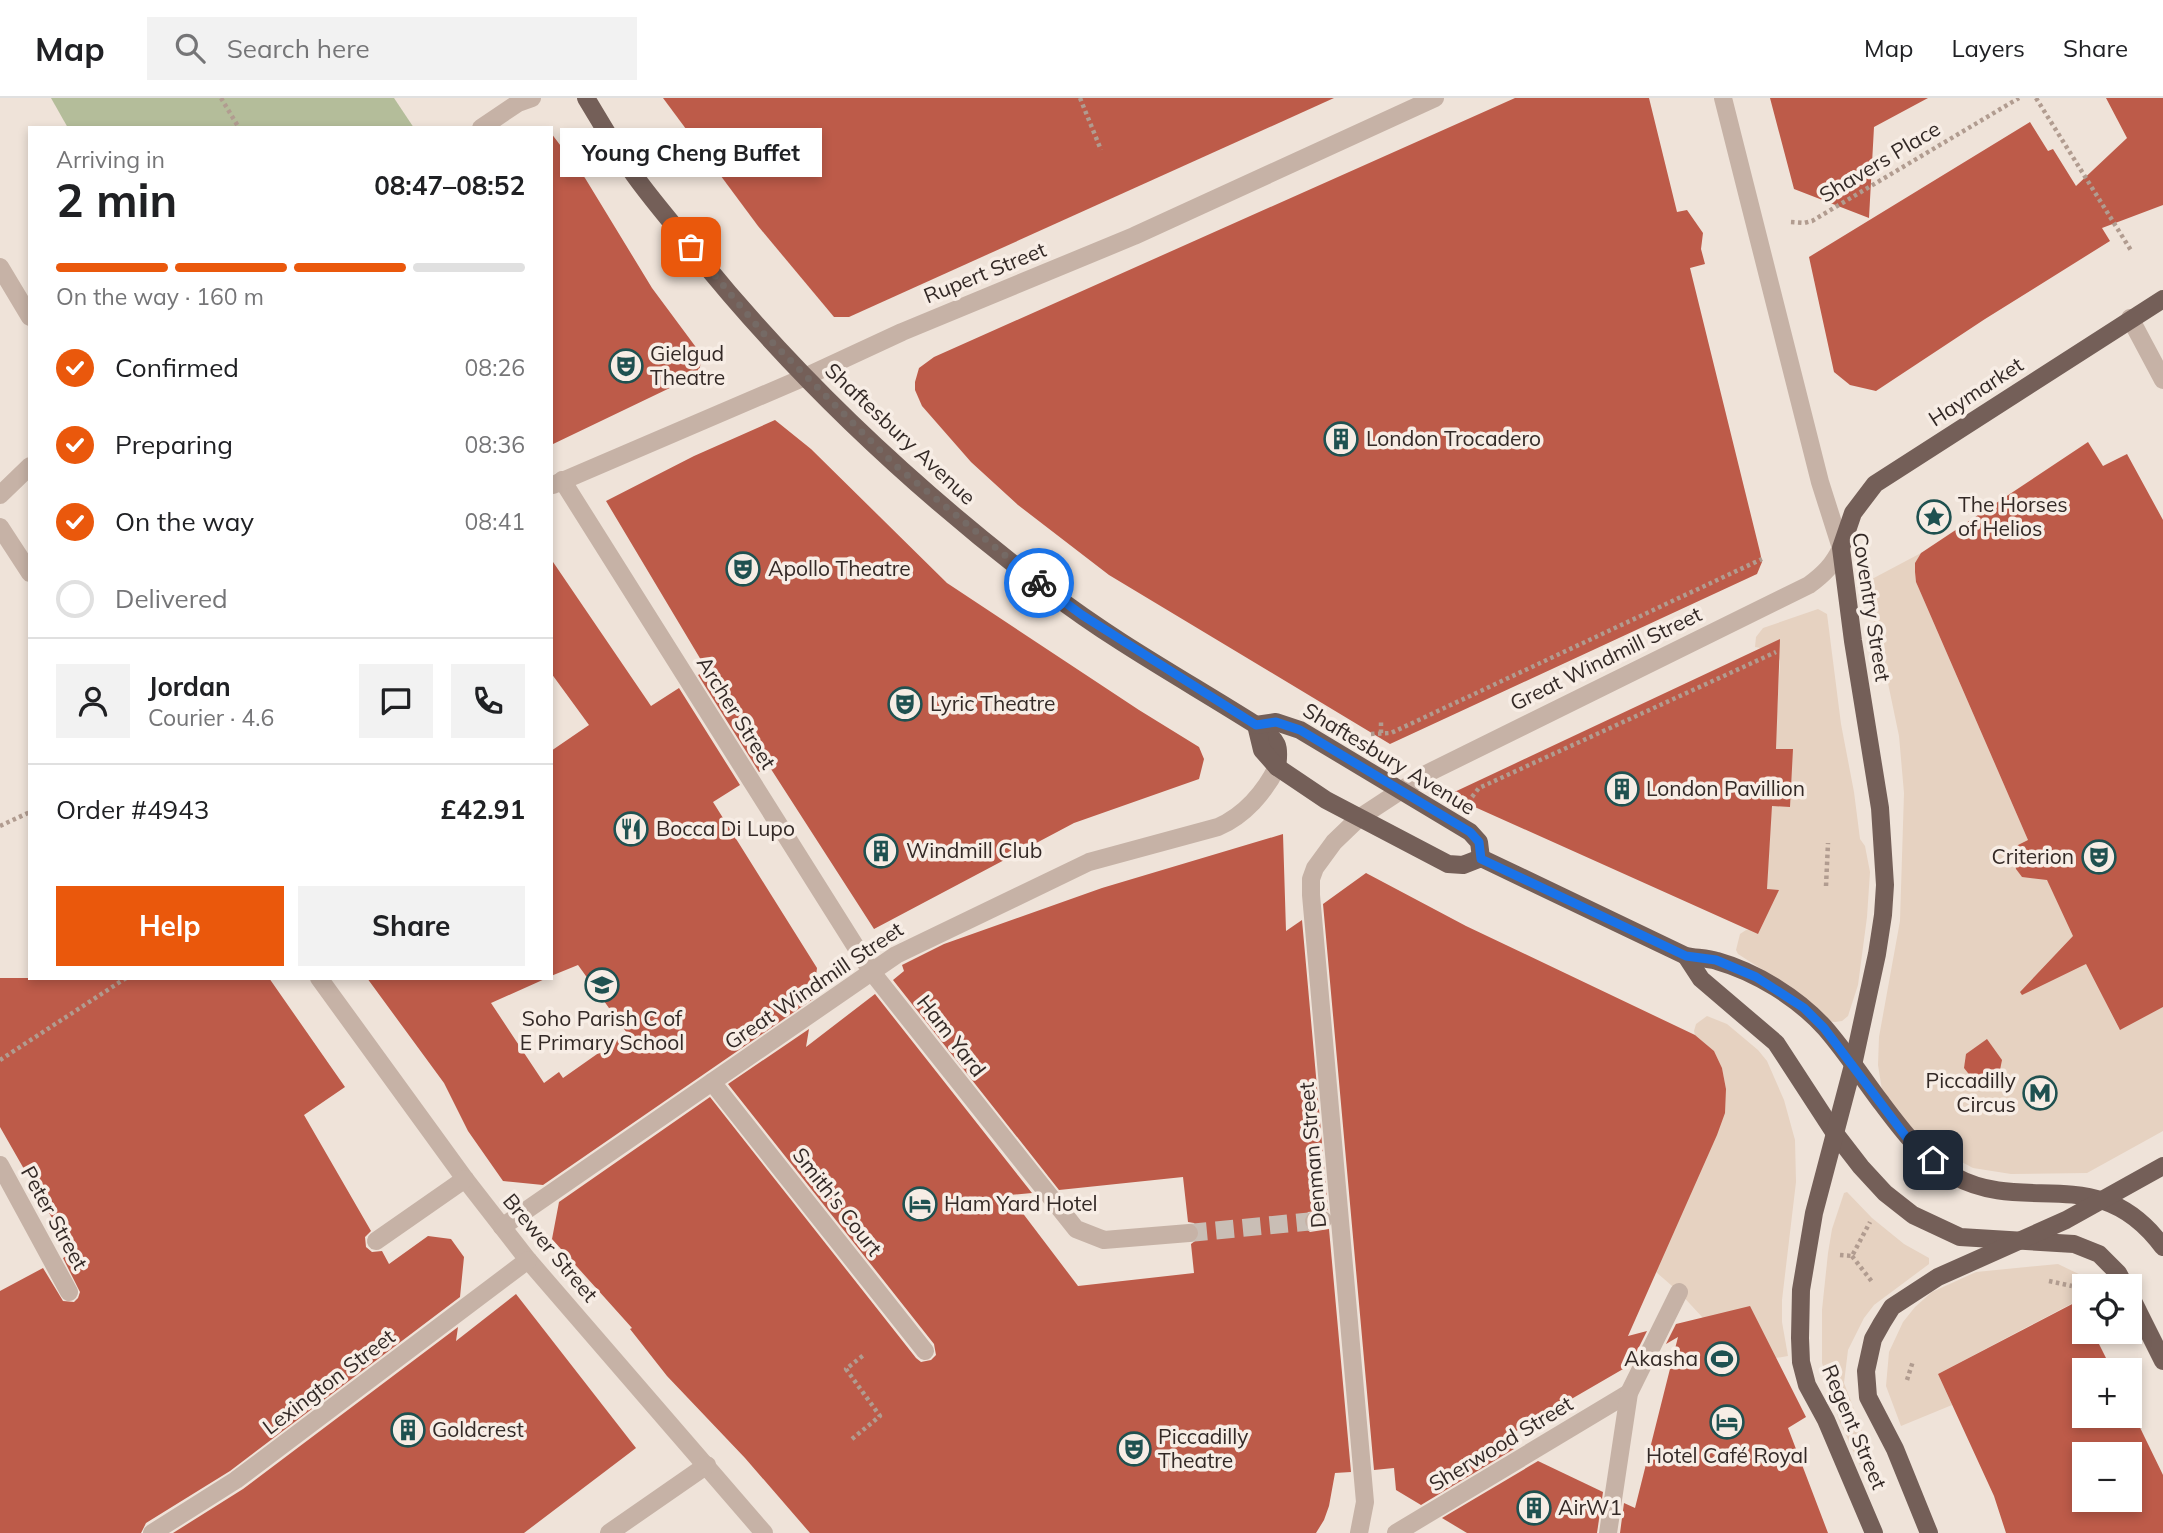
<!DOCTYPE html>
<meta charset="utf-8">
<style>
body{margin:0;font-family:Mulish,sans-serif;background:#f2f2f2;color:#202124;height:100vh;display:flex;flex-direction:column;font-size:26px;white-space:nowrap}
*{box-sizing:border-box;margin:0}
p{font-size:23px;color:#757577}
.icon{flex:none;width:38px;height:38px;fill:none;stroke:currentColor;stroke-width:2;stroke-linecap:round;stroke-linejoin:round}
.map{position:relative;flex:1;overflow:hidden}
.side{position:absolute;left:28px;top:28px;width:525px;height:854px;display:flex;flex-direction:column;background:#fff;border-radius:0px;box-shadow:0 4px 10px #0003}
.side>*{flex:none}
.controls{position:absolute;left:2072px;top:1176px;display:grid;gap:14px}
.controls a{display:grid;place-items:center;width:70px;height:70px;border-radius:0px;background:#fff;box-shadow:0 4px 10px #0003;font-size:35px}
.pin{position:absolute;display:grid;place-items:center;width:60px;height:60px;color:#fff;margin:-30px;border-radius:14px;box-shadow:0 4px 10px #0006}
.courier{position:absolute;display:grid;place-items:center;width:70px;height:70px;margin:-35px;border:5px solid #1a73e8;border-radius:50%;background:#fff;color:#222;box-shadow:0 2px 9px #0007}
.bubble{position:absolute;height:49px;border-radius:0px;background:#fff;box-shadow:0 4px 10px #0003;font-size:23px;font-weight:700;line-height:49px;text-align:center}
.headline em{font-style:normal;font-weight:700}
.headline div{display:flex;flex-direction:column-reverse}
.headline{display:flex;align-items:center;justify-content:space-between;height:119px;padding:0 28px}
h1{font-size:46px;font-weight:700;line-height:52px}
.bar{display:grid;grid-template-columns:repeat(4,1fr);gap:10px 7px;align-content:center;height:84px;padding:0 28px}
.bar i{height:9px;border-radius:5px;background:#e0e0e0}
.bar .active{background:#ea580c}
.bar p{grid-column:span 4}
.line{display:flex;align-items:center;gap:18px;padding:0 28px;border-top:2px solid #e0e0e0}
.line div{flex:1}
.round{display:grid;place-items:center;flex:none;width:74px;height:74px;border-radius:0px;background:#f2f2f2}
ol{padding:0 28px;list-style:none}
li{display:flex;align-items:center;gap:21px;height:77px}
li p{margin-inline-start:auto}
li .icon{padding:7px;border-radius:50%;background:#ea580c;color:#fff;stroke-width:4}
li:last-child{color:#757577}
li i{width:38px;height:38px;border:4px solid #e0e0e0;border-radius:50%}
.cta{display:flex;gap:14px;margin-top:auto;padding:14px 28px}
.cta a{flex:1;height:80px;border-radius:0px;background:#ea580c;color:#fff;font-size:28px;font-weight:700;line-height:80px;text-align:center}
.cta a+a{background:#f2f2f2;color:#202124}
header{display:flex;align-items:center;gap:42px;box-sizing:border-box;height:98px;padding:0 35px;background:#fff;border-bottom:2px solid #e0e0e0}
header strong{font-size:33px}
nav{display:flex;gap:38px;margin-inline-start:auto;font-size:24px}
.search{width:490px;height:63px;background:#f2f2f2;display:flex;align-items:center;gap:18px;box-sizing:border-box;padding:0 24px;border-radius:0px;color:#757577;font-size:26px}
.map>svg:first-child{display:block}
.green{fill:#b4bd9a}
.plaza{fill:#e6d2c1}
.building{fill:#bd5b49;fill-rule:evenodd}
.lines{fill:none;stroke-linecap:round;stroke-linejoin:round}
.minor-tunnel{stroke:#c9beb5;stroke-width:18;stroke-dasharray:18 9;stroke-linecap:butt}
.path{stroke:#b19c90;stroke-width:4.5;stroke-dasharray:3.5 3.5;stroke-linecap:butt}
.minor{stroke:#c6b2a6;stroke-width:18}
.major{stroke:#745f58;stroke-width:18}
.done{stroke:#756a65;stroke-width:7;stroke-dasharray:0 12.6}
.route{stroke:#1a73e8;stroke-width:9}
.labels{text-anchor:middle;stroke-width:7;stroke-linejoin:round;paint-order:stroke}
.street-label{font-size:21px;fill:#332926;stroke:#f7ede5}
.poi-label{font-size:21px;fill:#332926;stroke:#f7ede5;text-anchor:start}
</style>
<header>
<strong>Map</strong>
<div class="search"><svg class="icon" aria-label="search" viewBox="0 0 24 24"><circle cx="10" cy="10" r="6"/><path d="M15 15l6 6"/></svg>Search here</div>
<nav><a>Map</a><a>Layers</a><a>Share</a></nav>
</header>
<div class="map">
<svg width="2163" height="1435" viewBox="0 0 2163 1435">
<rect width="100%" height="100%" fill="#efe3d9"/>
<!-- green -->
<path class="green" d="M51 0H394L414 30H68Z"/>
<!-- plaza -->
<g class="plaza">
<path d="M1921 455 1915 466 1916 484 2028 742 2119 931 2163 909V1033L2087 1075 2011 1076 1973 1070 1913 1038 1882 992 1878 967 1879 939 1900 823 1904 695 1899 638 1884 566 1876 540 1869 488 1872 481Z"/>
<path d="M1818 511 1827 516 1841 626 1854 694 1860 741 1865 748 1870 774 1867 819 1858 887 1848 918 1842 923 1835 924 1827 923 1797 894 1738 856 1736 852 1740 836 1746 832H1755L1765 819 1780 563 1776 553 1755 549 1756 539 1763 530Z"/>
<path d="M1707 918 1727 926 1758 952 1767 963 1784 1002 1795 1042 1796 1084 1782 1202V1224L1788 1258 1776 1260 1703 1220 1679 1194 1656 1174 1726 991 1722 970 1714 953 1695 937 1694 933 1696 926Z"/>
<path d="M1847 1094 1872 1120 1904 1146 1929 1160V1166L1874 1207 1864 1220 1848 1252 1844 1285 1876 1369 1864 1376 1839 1322 1822 1265V1212L1828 1155 1832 1131 1844 1095Z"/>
<path d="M2058 1166 2085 1179 2093 1188H2084V1199L1938 1276 1952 1307 1901 1328 1886 1288 1889 1254 1903 1224 1915 1209 1932 1194 1976 1174Z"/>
</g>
<!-- building -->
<g class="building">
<path d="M663 0H1334L849 219H834L758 128Z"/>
<path d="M1515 0H1649L1677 114 1687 112 1703 135 1701 151 1705 166 1690 170 1760 454 1762 464 1757 476 1390 646 1109 477 1018 407 971 364 922 308 915 292V284L919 270 934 259Z"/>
<path d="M1770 0H1928L1874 29 1869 120 1794 91Z"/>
<path d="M2106 0H2163V107L2102 130 2110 143 1985 221 1876 293 1850 287 1834 274 1809 159 2030 24 2048 53 2053 51 2076 88 2127 40Z"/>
<path d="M551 35 585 80 652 190 698 252 701 262 699 276 551 347Z"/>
<path d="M775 322 811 351 947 485 1139 612 1199 649 1204 661 1199 681 1074 725 874 831 769 668 759 674 698 577 707 572 606 403 694 358Z"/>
<path d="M2088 344 2103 368 2127 356 2163 422V909L2120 932 2086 866 2022 897 2020 894 2073 838 2047 782 2022 779 2016 771 2013 756 2018 747 2028 742 1916 484 1915 474V465L1921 455Z"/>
<path d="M551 461 651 608 679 590 740 687 713 704 817 870 813 901 543 1087 503 1083 468 1033 444 985 367 880H547L491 905 544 985 559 974 563 980 627 935 578 867 551 878V653L589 627 551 575Z"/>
<path d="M1780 541 1776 651H1793L1790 709 1772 708 1767 791 1779 792 1758 836 1448 697Z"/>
<path d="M1283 736 1286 833 1302 822 1328 1112 1308 1114 1303 1124 1305 1130 1310 1134 1329 1131 1351 1374 1335 1375 1329 1408 1324 1422 1316 1435H810L745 1360 667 1278 630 1231 632 1230 552 1141 559 1104 710 999 916 1260 921 1264 931 1262 936 1257 934 1246 728 986 809 931 806 949 875 896 1032 1095 1009 1097 1078 1188 1194 1175 1191 1146 1199 1140 1200 1133 1194 1125 1188 1124 1183 1079 1059 1092 893 882 904 873 902 867 944 846 1102 790Z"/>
<path d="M1366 775 1466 828 1695 937 1714 953 1722 970 1726 991 1725 1015 1717 1037 1628 1238 1647 1233 1630 1267 1499 1343 1514 1351 1421 1407 1396 1392 1394 1370 1374 1372 1323 806Z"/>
<path d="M0 880H269L345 989 304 1017 371 1133 365 1139 366 1149 372 1154 382 1153 389 1166 428 1138 451 1141 464 1159 460 1199 230 1373 146 1425 141 1435H0V1193L43 1170 63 1203 74 1204 78 1200 80 1194 63 1160 72 1155 0 1029Z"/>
<path d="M1987 941 2002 962 1999 977 1979 989 1964 970 1966 956Z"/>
<path d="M516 1196 636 1350 524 1435H173L243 1391 458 1229 456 1243Z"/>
<path d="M2078 1203 2084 1216V1234H2093L2112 1272H2084V1318H2130V1309L2163 1377V1435H2006L1994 1398 1938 1276ZM2084 1356H2130V1402H2084Z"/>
<path d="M1750 1208 1806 1319 1788 1330 1828 1435H1620L1624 1405 1635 1410 1678 1239 1666 1246 1676 1226Z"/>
<path d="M1538 1363 1603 1394 1597 1435H1467L1442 1420Z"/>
</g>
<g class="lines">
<!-- minor-tunnel -->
<path class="minor-tunnel" d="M1189 1135 1314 1123"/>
<!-- path -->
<g class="path">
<path d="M221 0 239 30"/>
<path d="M1080 0 1101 52"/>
<path d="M2036 0 2132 154"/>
<path d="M1791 124 1804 125 1812 123 2019 0"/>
<path d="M1381 635V623"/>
<path d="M1371 636 1391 635 1762 461"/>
<path d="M1472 699 1479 690 1776 554"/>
<path d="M0 728 30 714"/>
<path d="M1826 788 1828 745"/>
<path d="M0 962 126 880"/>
<path d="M1840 1157 1852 1158 1870 1124"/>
<path d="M1852 1158 1873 1185"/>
<path d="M2049 1183 2072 1188"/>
<path d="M1907 1282 1913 1263"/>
<path d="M852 1341 880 1318 846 1271 865 1256"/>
</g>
<!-- minor -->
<g class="minor">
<path d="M481 30 518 5 532 0"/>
<path d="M0 169 30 219"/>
<path d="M2130 220 2163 282"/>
<path d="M562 382 871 873 1076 1131 1104 1142 1189 1135"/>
<path d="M553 387 805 279 902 234 1134 138 1435 0"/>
<path d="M0 397 30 368"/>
<path d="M0 429 30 475"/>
<path d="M319 880 465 1081 528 1162 764 1435"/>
<path d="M712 984 925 1253"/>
<path d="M0 1067 69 1194"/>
<path d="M1314 1123 1323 1122"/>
<path d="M502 1129 896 857 1089 764 1218 729C1244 718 1265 694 1277 669"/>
<path d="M376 1143 465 1081"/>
<path d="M152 1435 236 1382 528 1162"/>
<path d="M609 1435 707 1367"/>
<path d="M1359 1435 1365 1404 1311 797V781L1315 770 1334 744 1359 720 1426 676 1809 487C1824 476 1833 467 1841 450L1820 384 1723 0"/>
<path d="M1396 1435 1629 1295"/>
<path d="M1608 1435 1629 1295 1679 1194"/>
</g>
<!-- major -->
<g class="major">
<path d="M586 0C600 23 613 46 628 68 645 94 667 118 686 143 791 276 916 393 1051 495 1115 544 1188 584 1256 627 1276 643 1281 643 1277 669"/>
<path d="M1256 627 1262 652 1277 669 1326 702 1448 766 1463 767 1481 760 1686 858C1696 860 1708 860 1717 863 1756 874 1798 900 1825 930 1845 953 1862 979 1880 1003 1901 1031 1922 1060 1954 1078 2027 1118 2099 1062 2163 1149"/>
<path d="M1256 627 1276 624 1300 632 1470 734 1479 744 1481 760"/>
<path d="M1686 858 1701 881 1776 945 1834 1034 1861 1069 1885 1095 1913 1117 1960 1139 2074 1146 2099 1156 2118 1175 2125 1188"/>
<path d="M2130 1197 2163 1263"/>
<path d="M1874 1435 1826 1322 1807 1287 1801 1264 1800 1240 1801 1192 1814 1115 1853 967 1877 856 1883 817 1885 787 1880 710 1853 543 1841 450 1853 415 1875 386 2163 201"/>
<path d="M1929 1435 1895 1351 1868 1299 1866 1273 1873 1241 1882 1225 1892 1209 1938 1179 2066 1122 2163 1068"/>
</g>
</g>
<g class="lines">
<!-- done -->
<path class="done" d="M691 149 764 236 896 368 1039 485"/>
<!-- route -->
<path class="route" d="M1039 485 1082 517 1256 627 1276 624 1300 632 1470 734 1479 744 1481 761 1686 858 1716 862 1756 879 1804 910 1824 930 1910 1044 1933 1062"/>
</g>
<!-- icons -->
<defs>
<symbol id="theatre-ring" viewBox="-11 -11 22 22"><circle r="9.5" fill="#f7ede5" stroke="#1f5150" stroke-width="1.5"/><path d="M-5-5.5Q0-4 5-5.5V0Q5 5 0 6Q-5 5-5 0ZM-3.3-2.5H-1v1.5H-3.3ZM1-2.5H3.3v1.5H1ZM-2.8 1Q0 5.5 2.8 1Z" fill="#1f5150"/></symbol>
<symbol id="building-ring" viewBox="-11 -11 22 22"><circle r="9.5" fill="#f7ede5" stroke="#1f5150" stroke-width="1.5"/><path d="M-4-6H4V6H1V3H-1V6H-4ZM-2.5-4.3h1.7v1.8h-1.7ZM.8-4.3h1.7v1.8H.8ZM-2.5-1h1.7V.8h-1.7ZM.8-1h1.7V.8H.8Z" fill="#1f5150"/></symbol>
<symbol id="sight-ring" viewBox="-11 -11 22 22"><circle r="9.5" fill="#f7ede5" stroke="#1f5150" stroke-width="1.5"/><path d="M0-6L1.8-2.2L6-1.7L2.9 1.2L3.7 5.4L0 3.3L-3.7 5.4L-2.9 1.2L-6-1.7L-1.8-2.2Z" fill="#1f5150"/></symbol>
<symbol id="restaurant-ring" viewBox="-11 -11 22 22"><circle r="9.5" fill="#f7ede5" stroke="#1f5150" stroke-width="1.5"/><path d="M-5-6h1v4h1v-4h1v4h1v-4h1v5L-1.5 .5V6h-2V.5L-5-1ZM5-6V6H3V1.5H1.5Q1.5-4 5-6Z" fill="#1f5150"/></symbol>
<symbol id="school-ring" viewBox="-11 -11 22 22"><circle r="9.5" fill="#f7ede5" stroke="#1f5150" stroke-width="1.5"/><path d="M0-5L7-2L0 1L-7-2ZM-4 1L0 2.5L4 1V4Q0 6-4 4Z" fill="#1f5150"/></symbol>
<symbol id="metro-ring" viewBox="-11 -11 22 22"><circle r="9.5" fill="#f7ede5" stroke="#1f5150" stroke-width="1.5"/><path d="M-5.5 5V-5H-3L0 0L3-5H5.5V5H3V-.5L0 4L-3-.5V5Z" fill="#1f5150"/></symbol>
<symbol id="hotel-ring" viewBox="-11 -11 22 22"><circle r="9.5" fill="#f7ede5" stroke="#1f5150" stroke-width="1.5"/><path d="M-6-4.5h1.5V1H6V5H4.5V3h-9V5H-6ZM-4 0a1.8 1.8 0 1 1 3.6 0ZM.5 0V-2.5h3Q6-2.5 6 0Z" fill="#1f5150"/></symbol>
<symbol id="stadium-ring" viewBox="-11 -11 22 22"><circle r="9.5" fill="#f7ede5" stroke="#1f5150" stroke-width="1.5"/><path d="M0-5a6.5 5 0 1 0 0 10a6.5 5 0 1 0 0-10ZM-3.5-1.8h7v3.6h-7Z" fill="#1f5150"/></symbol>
</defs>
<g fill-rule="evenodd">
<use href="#theatre-ring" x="607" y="249" width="38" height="38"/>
<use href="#building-ring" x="1322" y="322" width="38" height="38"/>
<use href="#sight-ring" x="1915" y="400" width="38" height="38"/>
<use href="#theatre-ring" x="724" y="452" width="38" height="38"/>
<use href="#theatre-ring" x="886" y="587" width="38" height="38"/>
<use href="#building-ring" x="1603" y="672" width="38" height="38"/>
<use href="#restaurant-ring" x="612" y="712" width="38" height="38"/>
<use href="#building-ring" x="862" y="734" width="38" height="38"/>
<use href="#theatre-ring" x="2080" y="740" width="38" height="38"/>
<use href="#school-ring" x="583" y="868" width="38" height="38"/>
<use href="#metro-ring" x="2021" y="976" width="38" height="38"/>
<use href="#hotel-ring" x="901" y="1087" width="38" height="38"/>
<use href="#stadium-ring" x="1703" y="1242" width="38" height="38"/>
<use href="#hotel-ring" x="1708" y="1305" width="38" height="38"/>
<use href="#building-ring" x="389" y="1313" width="38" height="38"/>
<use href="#theatre-ring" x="1115" y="1332" width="38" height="38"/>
<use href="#building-ring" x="1515" y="1391" width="38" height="38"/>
</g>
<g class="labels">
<!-- street labels -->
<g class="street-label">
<text transform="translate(1880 64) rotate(-31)" y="7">Shavers Place</text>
<text transform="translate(985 175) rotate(-22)" y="7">Rupert Street</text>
<text transform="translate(1976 294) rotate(-33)" y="7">Haymarket</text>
<text transform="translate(900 336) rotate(43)" y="7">Shaftesbury Avenue</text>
<text transform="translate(1871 509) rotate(81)" y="7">Coventry Street</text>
<text transform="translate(1606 561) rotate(-26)" y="7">Great Windmill Street</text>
<text transform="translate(736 615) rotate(58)" y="7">Archer Street</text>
<text transform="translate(1389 661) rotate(31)" y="7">Shaftesbury Avenue</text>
<text transform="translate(814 888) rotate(-34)" y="7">Great Windmill Street</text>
<text transform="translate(951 938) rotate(52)" y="7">Ham Yard</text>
<text transform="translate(1313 1057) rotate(-95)" y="7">Denman Street</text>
<text transform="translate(837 1104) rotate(52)" y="7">Smith's Court</text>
<text transform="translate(54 1120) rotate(61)" y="7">Peter Street</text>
<text transform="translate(550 1150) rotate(50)" y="7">Brewer Street</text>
<text transform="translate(329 1284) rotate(-37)" y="7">Lexington Street</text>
<text transform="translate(1854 1329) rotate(67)" y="7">Regent Street</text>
<text transform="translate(1501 1346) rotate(-31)" y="7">Sherwood Street</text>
</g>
<!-- poi labels -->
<g class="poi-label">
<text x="650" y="263">Gielgud<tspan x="650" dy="24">Theatre</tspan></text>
<text x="1366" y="348">London Trocadero</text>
<text x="1958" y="414">The Horses<tspan x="1958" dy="24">of Helios</tspan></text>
<text x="768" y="478">Apollo Theatre</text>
<text x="930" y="613">Lyric Theatre</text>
<text x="1646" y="698">London Pavillion</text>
<text x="656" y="738">Bocca Di Lupo</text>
<text x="906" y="760">Windmill Club</text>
<text x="2074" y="766" text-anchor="end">Criterion</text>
<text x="602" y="928" text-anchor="middle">Soho Parish C of<tspan x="602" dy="24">E Primary School</tspan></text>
<text x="2016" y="990" text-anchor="end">Piccadilly<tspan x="2016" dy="24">Circus</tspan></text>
<text x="944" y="1113">Ham Yard Hotel</text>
<text x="1698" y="1268" text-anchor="end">Akasha</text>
<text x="432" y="1339">Goldcrest</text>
<text x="1158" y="1346">Piccadilly<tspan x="1158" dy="24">Theatre</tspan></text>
<text x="1727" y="1365" text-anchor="middle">Hotel Café Royal</text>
<text x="1558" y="1417">AirW1</text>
</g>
</g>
</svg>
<div class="controls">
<a><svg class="icon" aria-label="locate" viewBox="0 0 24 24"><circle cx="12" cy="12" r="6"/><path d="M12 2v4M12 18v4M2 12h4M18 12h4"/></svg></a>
<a>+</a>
<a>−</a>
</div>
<div class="pin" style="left:691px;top:149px;background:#ea580c"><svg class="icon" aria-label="bag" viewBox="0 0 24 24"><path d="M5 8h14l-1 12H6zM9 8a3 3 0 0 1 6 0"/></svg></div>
<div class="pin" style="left:1933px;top:1062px;background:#1f2937"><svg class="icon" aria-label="home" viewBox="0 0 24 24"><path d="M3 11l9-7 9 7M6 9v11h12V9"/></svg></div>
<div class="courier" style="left:1039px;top:485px"><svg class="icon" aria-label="bike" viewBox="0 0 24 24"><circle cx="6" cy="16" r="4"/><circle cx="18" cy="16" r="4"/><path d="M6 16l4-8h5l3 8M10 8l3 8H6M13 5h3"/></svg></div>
<div class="bubble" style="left:560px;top:30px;width:262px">Young Cheng Buffet</div>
<section class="side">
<div class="headline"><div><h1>2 min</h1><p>Arriving in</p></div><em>08:47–08:52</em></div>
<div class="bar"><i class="active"></i><i class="active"></i><i class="active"></i><i></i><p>On the way · 160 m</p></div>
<ol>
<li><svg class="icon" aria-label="check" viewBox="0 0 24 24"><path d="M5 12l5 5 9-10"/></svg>Confirmed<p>08:26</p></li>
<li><svg class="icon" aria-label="check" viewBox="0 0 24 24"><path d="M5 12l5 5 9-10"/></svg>Preparing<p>08:36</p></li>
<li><svg class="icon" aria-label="check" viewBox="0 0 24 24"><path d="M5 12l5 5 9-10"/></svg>On the way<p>08:41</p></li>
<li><i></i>Delivered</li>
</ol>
<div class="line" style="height:126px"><a class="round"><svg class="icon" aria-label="person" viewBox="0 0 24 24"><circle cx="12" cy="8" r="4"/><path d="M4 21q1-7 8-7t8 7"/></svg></a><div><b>Jordan</b><p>Courier · 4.6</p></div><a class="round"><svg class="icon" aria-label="chat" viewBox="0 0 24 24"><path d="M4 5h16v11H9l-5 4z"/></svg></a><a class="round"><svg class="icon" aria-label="phone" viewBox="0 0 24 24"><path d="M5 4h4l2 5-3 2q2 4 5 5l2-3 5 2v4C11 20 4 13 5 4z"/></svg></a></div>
<div class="line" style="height:91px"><div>Order #4943</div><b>£42.91</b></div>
<div class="cta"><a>Help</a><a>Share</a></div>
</section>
</div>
